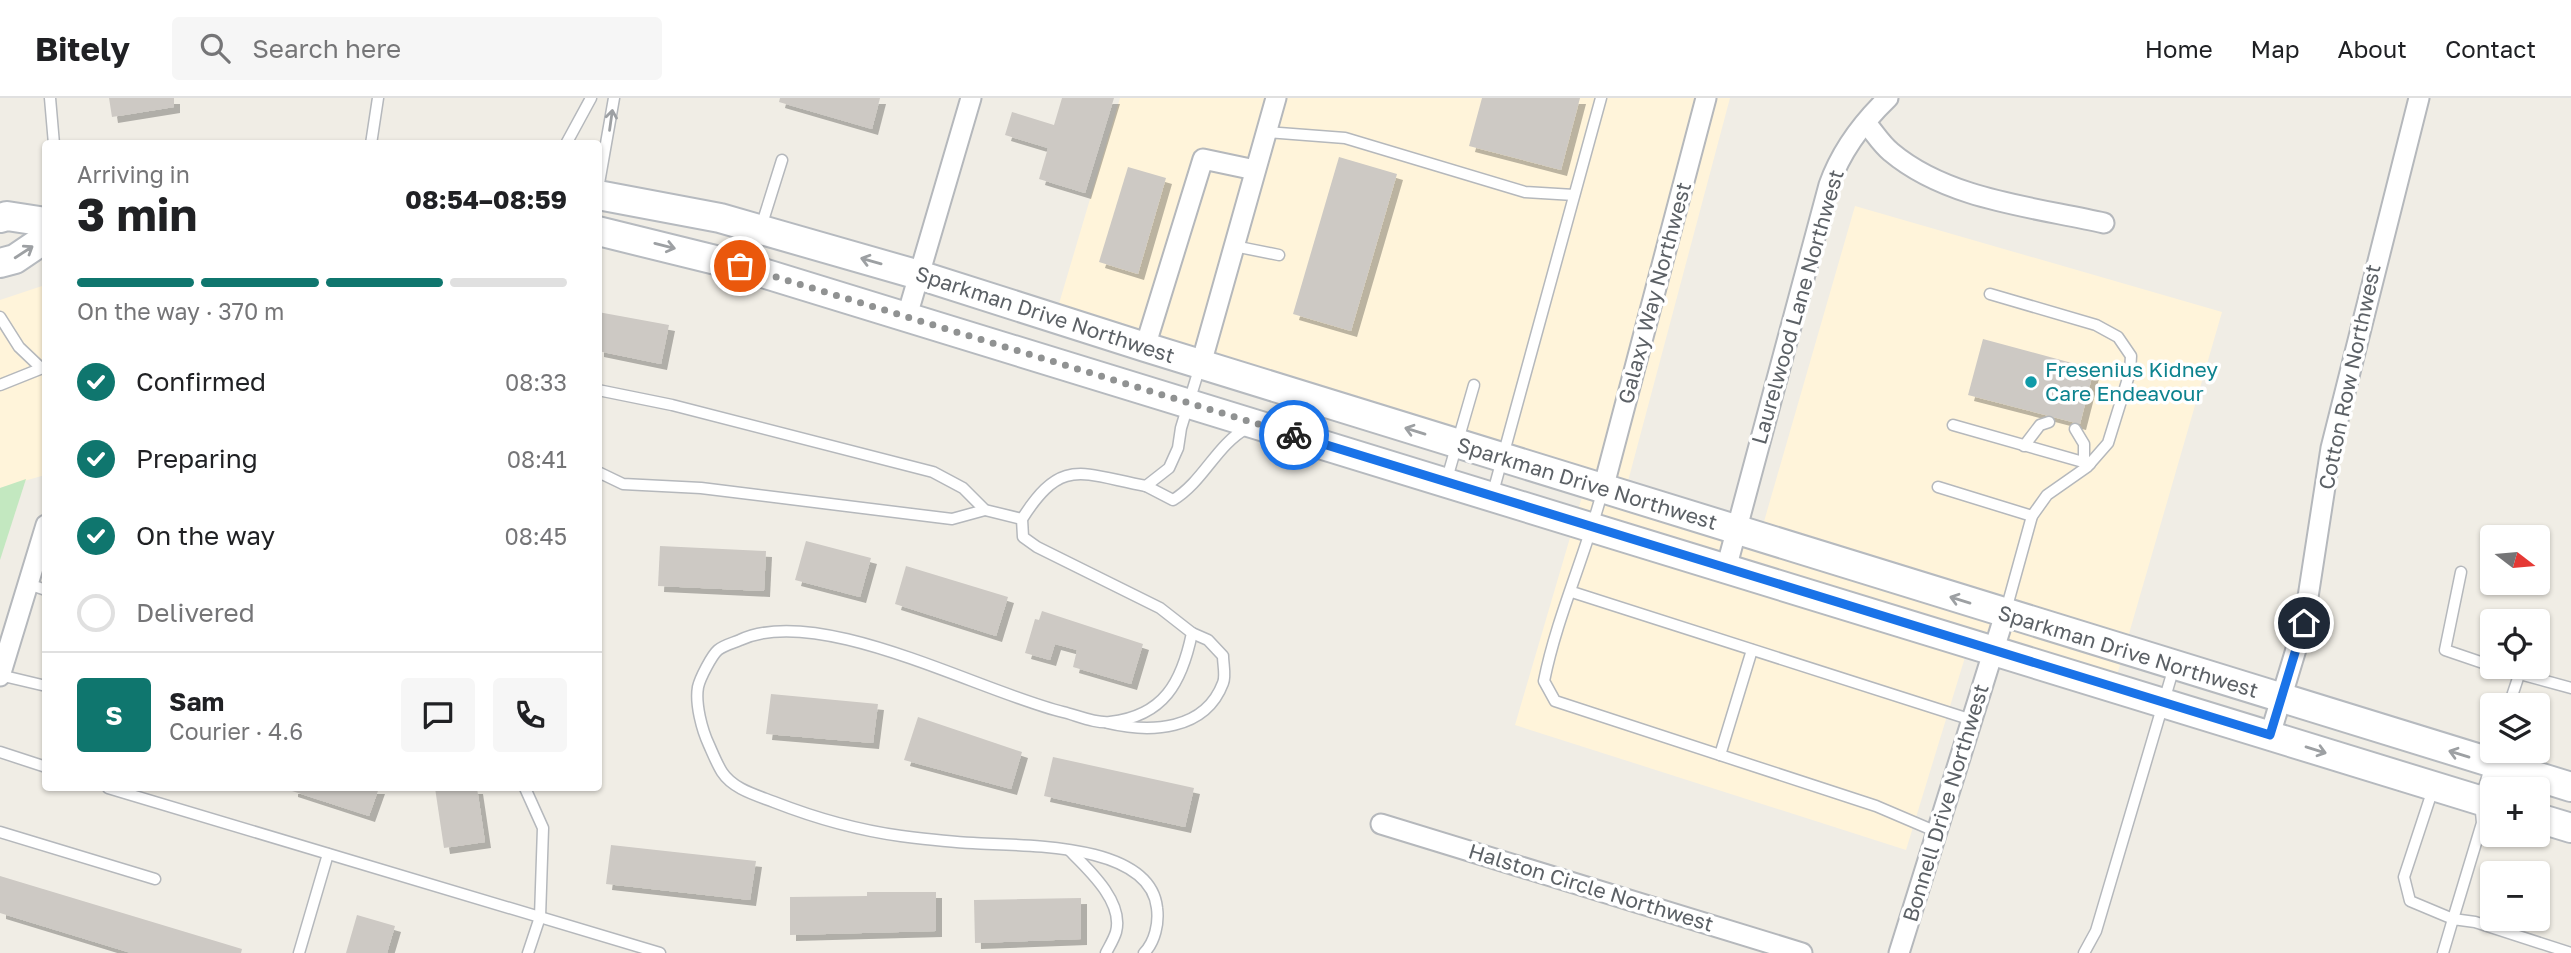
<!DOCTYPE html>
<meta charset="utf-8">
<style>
body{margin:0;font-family:"Golos Text",sans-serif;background:#f6f6f6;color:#202124;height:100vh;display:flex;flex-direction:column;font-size:26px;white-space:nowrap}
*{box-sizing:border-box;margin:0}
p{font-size:23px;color:#757577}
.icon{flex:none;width:38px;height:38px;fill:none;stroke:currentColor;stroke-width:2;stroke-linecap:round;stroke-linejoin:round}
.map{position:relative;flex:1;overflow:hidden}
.panel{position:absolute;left:42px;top:42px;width:560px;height:651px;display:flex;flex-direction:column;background:#fff;border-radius:7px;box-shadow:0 2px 5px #0004}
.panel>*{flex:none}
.needle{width:46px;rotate:106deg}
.controls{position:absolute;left:2480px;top:427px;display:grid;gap:14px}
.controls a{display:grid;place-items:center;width:70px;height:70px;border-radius:7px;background:#fff;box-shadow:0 2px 5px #0004;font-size:35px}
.pin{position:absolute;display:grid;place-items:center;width:60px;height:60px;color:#fff;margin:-30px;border:4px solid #fff;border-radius:50%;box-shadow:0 2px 7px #0007}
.courier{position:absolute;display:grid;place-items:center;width:70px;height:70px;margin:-35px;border:5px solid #1a73e8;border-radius:50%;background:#fff;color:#222;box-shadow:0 2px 9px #0007}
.overview em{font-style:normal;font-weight:700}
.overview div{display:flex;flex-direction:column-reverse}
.overview{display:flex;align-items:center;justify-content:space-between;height:119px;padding:0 35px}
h1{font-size:46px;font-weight:700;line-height:52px}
.bar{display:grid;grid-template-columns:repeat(4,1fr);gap:10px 7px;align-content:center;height:84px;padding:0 35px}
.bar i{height:9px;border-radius:5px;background:#e0e0e0}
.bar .selected{background:#0f766e}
.bar p{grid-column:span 4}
.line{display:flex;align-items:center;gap:18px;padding:0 35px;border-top:2px solid #e0e0e0}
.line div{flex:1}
.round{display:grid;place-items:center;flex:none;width:74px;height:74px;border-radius:7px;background:#f6f6f6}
ol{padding:0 35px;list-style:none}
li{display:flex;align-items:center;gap:21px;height:77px}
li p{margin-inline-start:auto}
li .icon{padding:7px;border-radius:50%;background:#0f766e;color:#fff;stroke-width:4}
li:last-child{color:#757577}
li i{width:38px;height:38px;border:4px solid #e0e0e0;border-radius:50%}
header{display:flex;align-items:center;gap:42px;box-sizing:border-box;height:98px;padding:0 35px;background:#fff;border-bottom:2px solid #e0e0e0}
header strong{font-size:33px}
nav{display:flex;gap:38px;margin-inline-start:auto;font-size:24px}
.search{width:490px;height:63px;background:#f6f6f6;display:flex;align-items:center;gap:18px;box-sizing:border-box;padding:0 24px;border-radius:7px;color:#757577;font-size:26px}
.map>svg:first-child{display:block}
.commercial{fill:#fff4da}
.green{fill:#c3e8c0}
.building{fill:#cdc9c4;filter:url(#shadow)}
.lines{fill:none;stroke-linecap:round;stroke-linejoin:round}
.service-casing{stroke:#b5b8bc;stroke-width:13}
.minor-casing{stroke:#b5b8bc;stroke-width:23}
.secondary-casing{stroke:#b6babf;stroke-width:32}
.service{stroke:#fff;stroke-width:10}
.minor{stroke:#fff;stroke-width:19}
.secondary{stroke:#fff;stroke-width:28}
.oneway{stroke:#9da0a3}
.done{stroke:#909292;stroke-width:7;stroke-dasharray:0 12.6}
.route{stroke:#1a73e8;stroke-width:9}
.culture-dot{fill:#0f9aa8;stroke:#fff;stroke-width:2.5}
.labels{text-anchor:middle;stroke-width:7;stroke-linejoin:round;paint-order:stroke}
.street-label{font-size:21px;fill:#5c6166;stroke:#fff}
.culture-label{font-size:21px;fill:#0d838f;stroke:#fff;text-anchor:start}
</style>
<header>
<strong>Bitely</strong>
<div class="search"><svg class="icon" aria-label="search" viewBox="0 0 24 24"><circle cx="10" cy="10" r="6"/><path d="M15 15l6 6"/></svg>Search here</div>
<nav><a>Home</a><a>Map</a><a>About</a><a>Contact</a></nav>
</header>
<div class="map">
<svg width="2571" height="855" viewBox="0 0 2571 855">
<defs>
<filter id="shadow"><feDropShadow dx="6" dy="6" stdDeviation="0" flood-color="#0004"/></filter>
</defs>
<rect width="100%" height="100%" fill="#f0ede5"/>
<!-- commercial -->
<g class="commercial">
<path d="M1120 0H1730L1627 387 1763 427 1855 108 2222 214 2111 598 1966 556 1906 752 1515 627 1589 375 1058 209Z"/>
<path d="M45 187V377L0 390V202Z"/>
</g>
<!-- green -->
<path class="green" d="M26 381 0 462V390Z"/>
<!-- building -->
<g class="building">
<path d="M109 0H174V9L112 19Z"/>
<path d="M780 0H880L872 31 779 4Z"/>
<path d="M1062 0H1114L1085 95 1039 81 1048 50 1005 37 1012 14 1054 27Z"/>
<path d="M1482 0H1580L1561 72 1469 48Z"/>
<path d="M1339 59 1397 76 1351 233 1293 216Z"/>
<path d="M1128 69 1166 80 1138 176 1099 164Z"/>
<path d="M598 214 669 227 661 266 598 253Z"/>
<path d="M1983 241 2094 271 2080 326 1968 297Z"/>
<path d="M806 443 871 460 860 499 795 482Z"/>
<path d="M660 448 766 453 764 493 658 488Z"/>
<path d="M906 468 1008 499 996 538 895 506Z"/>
<path d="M1042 513 1143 546 1131 586 1073 569 1077 552 1055 546 1050 562 1025 555 1035 521 1039 522Z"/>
<path d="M771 596 878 606 873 645 766 636Z"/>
<path d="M918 619 1022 654 1011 691 904 662Z"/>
<path d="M1053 659 1194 690 1185 729 1044 698Z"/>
<path d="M292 690H379L369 718 292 693Z"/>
<path d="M435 690H477L485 744 444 750Z"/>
<path d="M611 747 756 763 750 802 606 786Z"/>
<path d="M0 778 242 851 241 855H131L0 815Z"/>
<path d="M867 794H936V833L790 837V799L867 798Z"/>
<path d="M1081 800V841L975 845 974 802Z"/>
<path d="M357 817 395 828 387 855H346Z"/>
</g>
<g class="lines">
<defs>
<g id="service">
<path d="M50 0 54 46"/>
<path d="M1266 34 1345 40 1525 94 1574 97"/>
<path d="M371 46 378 0"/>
<path d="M566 46 591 0"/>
<path d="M598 91 614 0"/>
<path d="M761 129 782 62"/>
<path d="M1234 148 1279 157"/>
<path d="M1990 196 2096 227 2118 239 2131 258 2130 274 2108 345 2087 369 2047 397 2032 418 2006 512"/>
<path d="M0 219 19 249 40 269"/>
<path d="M0 287 45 269"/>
<path d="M598 292 672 307 933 374 963 390 985 412 1022 421"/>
<path d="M1953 327 2090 366"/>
<path d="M2075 331 2084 346V365"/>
<path d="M2024 348 2040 327 2049 324"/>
<path d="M598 374 623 386 701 390 952 421 985 412"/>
<path d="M1446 384 1474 287"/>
<path d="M1146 388 1173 402C1204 383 1216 347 1247 330"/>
<path d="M1938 389 2032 418"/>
<path d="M1603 391C1586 456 1557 518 1544 583L1555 603 1876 708 1937 734"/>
<path d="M1492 398 1601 0"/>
<path d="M2461 474 2445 552 2492 568"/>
<path d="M28 486 46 492"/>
<path d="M1572 494 1972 622"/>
<path d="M2494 569 2571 590"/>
<path d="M0 577 46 588"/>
<path d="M2509 607 2519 577"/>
<path d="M1108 625C1150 635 1205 633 1223 585 1226 578 1223 566 1223 558L1208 542 1192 535"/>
<path d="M0 654 46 669"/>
<path d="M1720 657 1752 552"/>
<path d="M108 690 660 855"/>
<path d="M525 690 543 730 540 819 528 855"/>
<path d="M2433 691 2404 779 2410 803 2453 821 2482 725 2480 702 2491 667"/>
<path d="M0 734 155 781"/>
<path d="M1070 753C1089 772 1124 804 1116 834 1114 841 1109 849 1106 855"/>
<path d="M299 855 328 756"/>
<path d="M1144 855C1155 844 1159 825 1157 810 1150 744 1022 748 973 745 949 744 925 741 901 738 857 732 815 720 774 704 756 697 733 691 722 674 717 666 713 656 709 647 702 632 695 606 698 589 700 580 712 557 718 552 724 547 733 545 740 542 819 505 980 594 1063 614 1076 617 1096 626 1110 624 1164 618 1182 584 1192 535L1160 510 1037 449 1023 439 1022 421C1062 358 1081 376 1146 388L1169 370 1178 350 1181 330 1200 268"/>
<path d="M2084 855 2096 833 2174 569"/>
<path d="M2443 855 2453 821 2475 824 2571 855"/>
</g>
<g id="minor">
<path d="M1866 25C1874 34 1881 46 1891 54 1948 102 2034 109 2104 125"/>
<path d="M907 218 971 0"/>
<path d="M1145 249 1203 61 1255 72"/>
<path d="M1201 266 1276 0"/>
<path d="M1603 391 1706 0"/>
<path d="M1726 471 1829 87C1841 53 1862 25 1888 0"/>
<path d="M0 578 46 427"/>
<path d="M2270 637 2304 525 2331 350 2419 0"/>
<path d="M1381 726 1802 855"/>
<path d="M1899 855 2005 516"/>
</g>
<g id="secondary">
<path d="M598 97 720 120 919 177 1145 249 2571 689"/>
<path d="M0 120 7 118 46 124"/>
<path d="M598 133 740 168 2492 706"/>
<path d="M0 165 15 161 46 140"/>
<path d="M2538 720 2571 730"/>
</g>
</defs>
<!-- service casing -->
<use href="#service" class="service-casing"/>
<!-- minor casing -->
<use href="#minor" class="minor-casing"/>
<!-- secondary casing -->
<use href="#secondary" class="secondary-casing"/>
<!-- service -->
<use href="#service" class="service"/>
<!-- minor -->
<use href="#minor" class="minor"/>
<!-- secondary -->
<use href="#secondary" class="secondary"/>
</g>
<!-- one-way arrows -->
<defs><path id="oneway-shaft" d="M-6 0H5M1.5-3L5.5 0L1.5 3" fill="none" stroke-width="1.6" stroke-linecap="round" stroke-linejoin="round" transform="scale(1.75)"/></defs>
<g class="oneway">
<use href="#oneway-shaft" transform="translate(611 22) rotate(-82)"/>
<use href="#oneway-shaft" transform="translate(665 148) rotate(14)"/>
<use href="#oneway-shaft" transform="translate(24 154) rotate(-33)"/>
<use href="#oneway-shaft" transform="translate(871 163) rotate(-164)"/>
<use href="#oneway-shaft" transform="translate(1415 333) rotate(-163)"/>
<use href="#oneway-shaft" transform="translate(1960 502) rotate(-163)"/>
<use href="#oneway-shaft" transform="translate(2316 652) rotate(17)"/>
<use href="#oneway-shaft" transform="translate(2459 656) rotate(-163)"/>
</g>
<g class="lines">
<!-- done -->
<path class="done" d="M740 168 1294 337"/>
<!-- route -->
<path class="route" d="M1294 337 2270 637 2304 525"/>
</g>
<!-- markers -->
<circle class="culture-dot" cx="2031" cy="284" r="7"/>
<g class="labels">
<!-- street labels -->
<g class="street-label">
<text transform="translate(1655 195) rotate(-75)" y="7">Galaxy Way Northwest</text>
<text transform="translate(1798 209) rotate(-74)" y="7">Laurelwood Lane Northwest</text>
<text transform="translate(1045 217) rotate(18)" y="7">Sparkman Drive Northwest</text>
<text transform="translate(2350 279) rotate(-78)" y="7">Cotton Row Northwest</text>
<text transform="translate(1587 386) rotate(17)" y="7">Sparkman Drive Northwest</text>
<text transform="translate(2128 554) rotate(17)" y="7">Sparkman Drive Northwest</text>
<text transform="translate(1946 705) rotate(-73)" y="7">Bonnell Drive Northwest</text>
<text transform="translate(1591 790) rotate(17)" y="7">Halston Circle Northwest</text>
</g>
<!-- culture labels -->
<g class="culture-label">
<text x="2045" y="279">Fresenius Kidney<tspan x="2045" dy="24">Care Endeavour</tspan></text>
</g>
</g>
</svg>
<div class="controls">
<a><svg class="needle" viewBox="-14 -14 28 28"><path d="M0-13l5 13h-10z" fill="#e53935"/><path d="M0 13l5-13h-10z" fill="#757577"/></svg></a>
<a><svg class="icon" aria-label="locate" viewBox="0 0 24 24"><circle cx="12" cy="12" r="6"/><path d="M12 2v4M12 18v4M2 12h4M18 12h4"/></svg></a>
<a><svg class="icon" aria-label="layers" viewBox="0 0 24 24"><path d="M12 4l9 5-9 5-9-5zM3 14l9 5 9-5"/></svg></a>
<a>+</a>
<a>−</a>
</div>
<div class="pin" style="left:740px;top:168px;background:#ea580c"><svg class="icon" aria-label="bag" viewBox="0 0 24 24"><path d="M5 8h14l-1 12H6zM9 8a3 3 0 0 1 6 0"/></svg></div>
<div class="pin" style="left:2304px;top:525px;background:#1f2937"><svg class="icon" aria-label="home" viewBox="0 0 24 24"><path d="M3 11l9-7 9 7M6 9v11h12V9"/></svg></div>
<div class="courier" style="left:1294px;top:337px"><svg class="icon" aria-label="bike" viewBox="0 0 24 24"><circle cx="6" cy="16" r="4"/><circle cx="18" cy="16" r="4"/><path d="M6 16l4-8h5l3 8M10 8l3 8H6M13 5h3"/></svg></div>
<section class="panel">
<div class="overview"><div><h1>3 min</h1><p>Arriving in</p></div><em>08:54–08:59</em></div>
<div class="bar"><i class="selected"></i><i class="selected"></i><i class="selected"></i><i></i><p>On the way · 370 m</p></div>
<ol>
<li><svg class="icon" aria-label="check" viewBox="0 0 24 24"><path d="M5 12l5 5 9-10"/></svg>Confirmed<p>08:33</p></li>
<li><svg class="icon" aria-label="check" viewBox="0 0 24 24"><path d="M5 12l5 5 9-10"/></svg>Preparing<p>08:41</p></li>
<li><svg class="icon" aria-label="check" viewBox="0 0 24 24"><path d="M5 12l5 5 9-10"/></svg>On the way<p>08:45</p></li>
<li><i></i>Delivered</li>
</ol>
<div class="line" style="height:126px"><b class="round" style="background:#0f766e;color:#fff">S</b><div><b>Sam</b><p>Courier · 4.6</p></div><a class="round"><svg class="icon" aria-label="chat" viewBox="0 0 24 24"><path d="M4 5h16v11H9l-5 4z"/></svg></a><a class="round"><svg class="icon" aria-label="phone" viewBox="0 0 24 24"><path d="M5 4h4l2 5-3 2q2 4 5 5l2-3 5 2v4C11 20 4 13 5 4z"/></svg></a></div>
</section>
</div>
